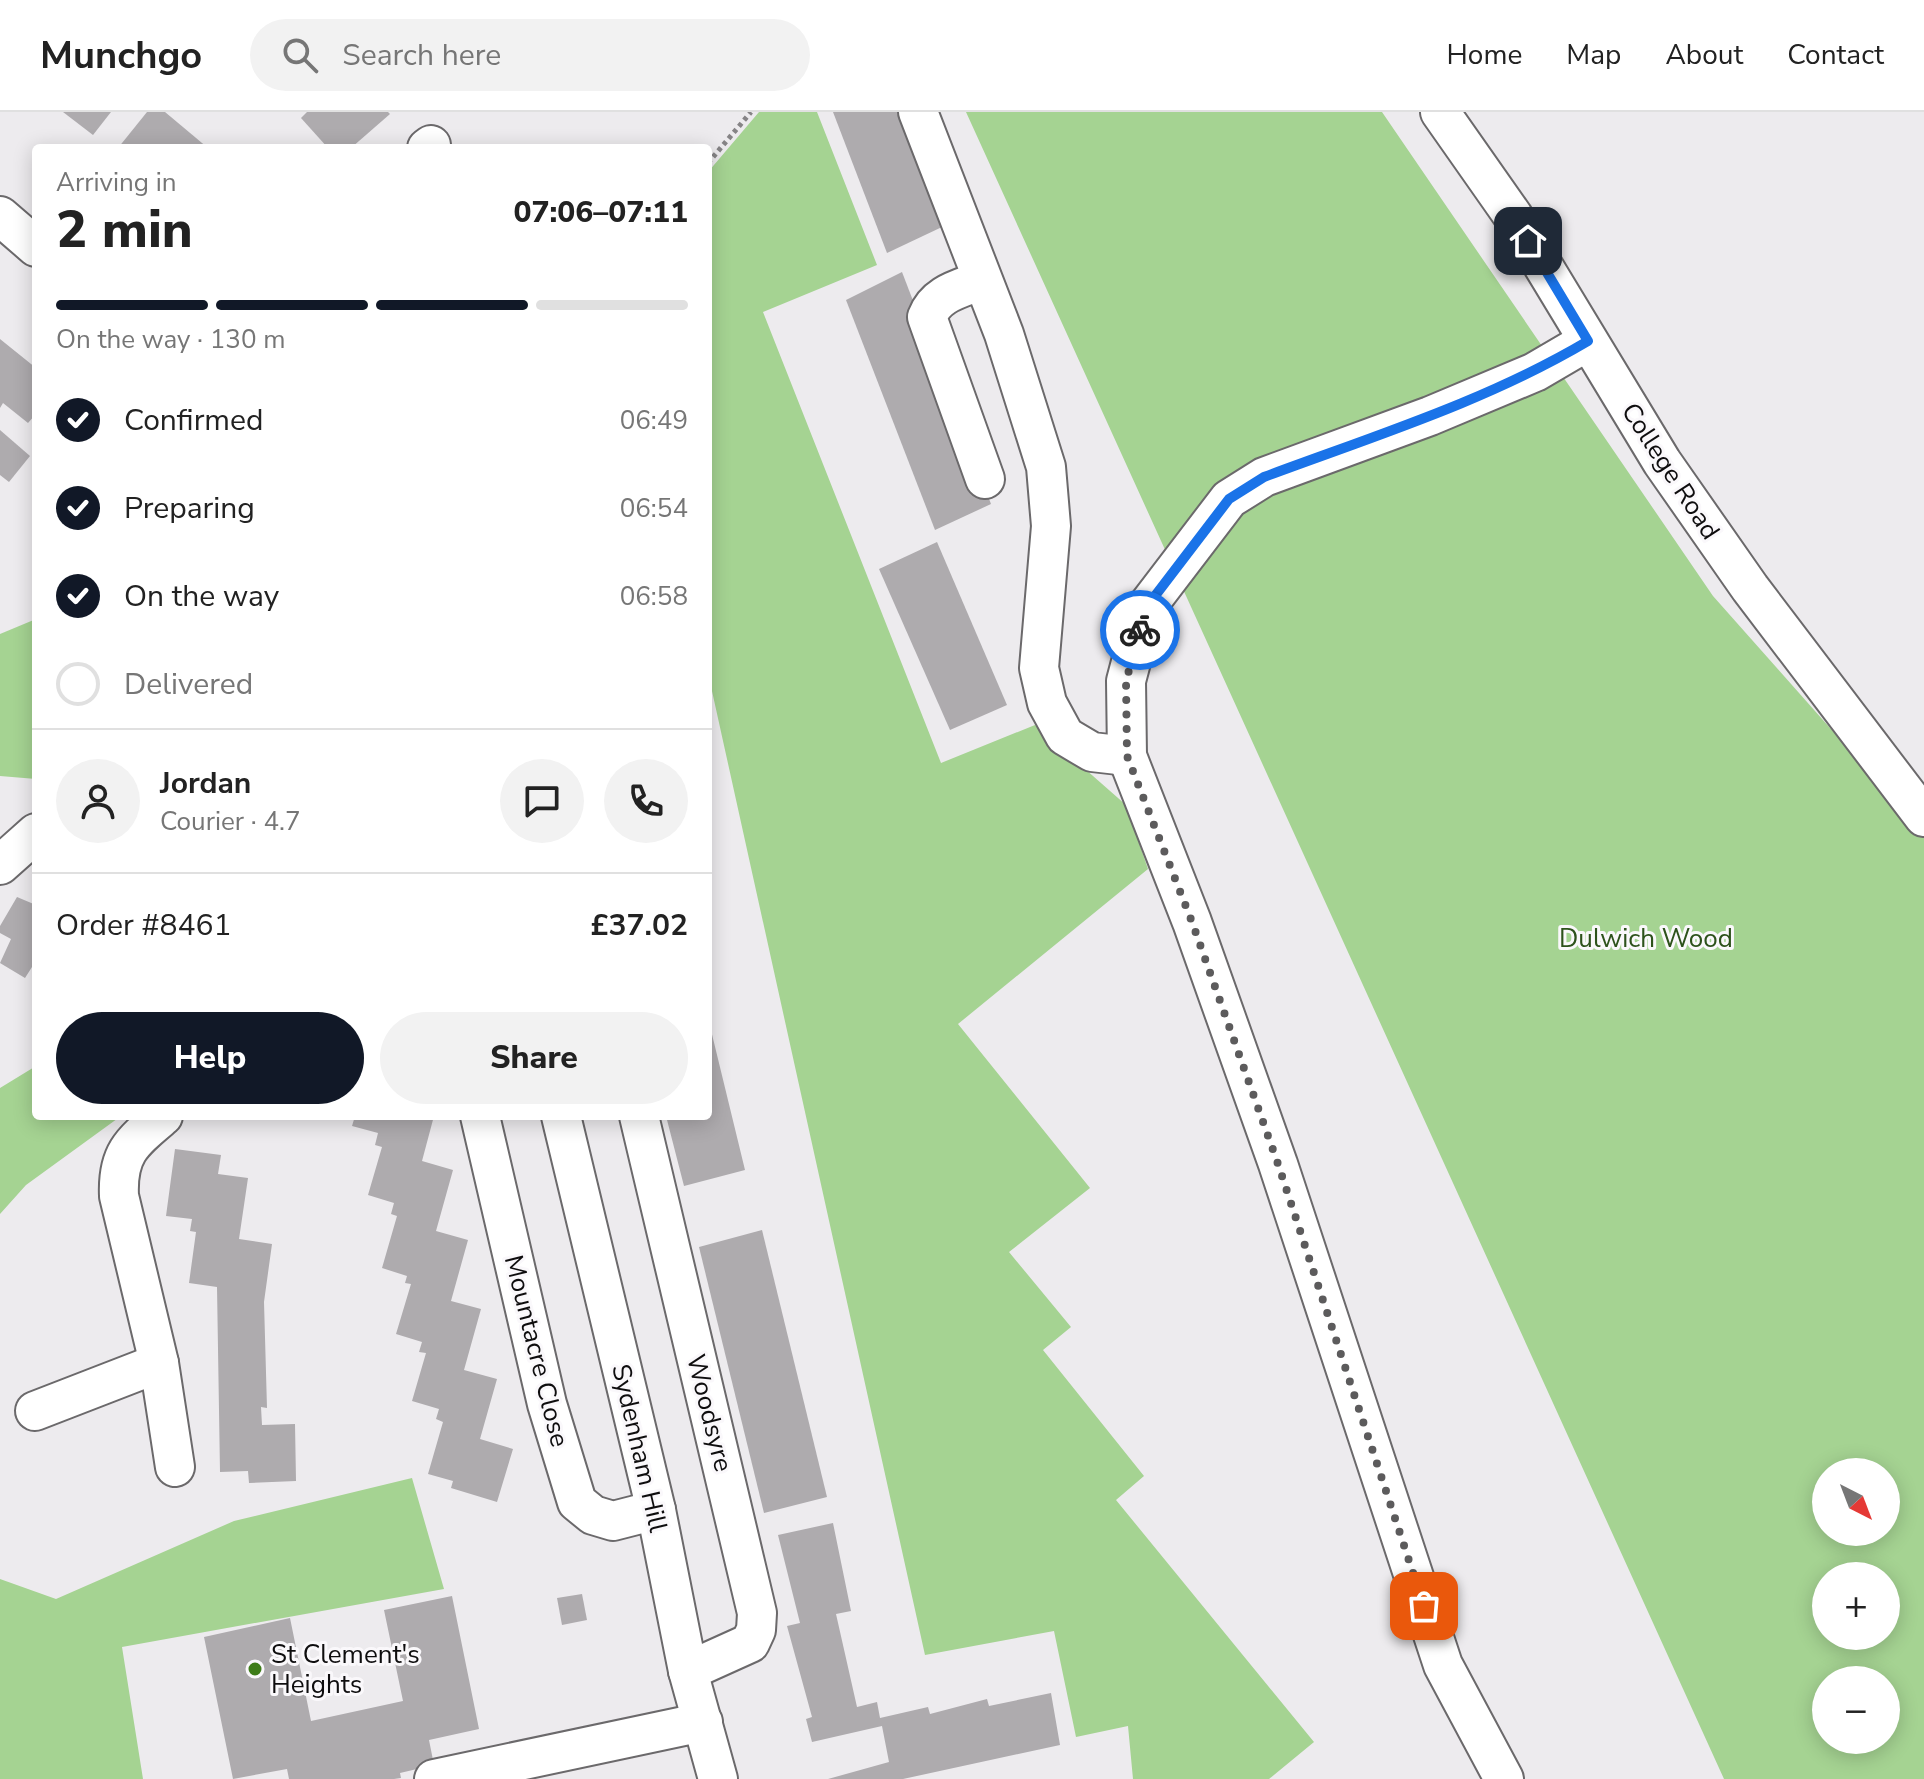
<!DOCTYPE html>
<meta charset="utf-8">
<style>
body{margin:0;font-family:"Nunito Sans",sans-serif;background:#f2f2f2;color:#222;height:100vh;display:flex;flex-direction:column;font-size:30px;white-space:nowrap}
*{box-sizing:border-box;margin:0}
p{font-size:26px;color:#767676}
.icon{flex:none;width:44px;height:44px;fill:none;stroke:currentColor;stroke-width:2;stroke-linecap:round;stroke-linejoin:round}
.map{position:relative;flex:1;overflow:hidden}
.sheet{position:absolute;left:32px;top:32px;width:680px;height:976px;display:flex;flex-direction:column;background:#fff;border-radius:8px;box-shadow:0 4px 20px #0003}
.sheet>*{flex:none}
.needle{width:52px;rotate:138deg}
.buttons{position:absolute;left:1812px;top:1346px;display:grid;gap:16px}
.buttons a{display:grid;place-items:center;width:88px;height:88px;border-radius:50%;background:#fff;box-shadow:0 4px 20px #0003;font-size:40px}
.pin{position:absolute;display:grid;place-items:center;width:68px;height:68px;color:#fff;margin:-34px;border-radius:16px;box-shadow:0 4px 12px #0006}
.courier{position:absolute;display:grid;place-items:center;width:80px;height:80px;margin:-40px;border:6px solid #1a73e8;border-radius:50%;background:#fff;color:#222;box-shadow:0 2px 10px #0007}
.overview em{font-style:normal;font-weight:800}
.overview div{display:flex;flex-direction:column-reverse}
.overview{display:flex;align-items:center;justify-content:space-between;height:136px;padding:0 24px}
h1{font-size:52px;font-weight:800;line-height:60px}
.bar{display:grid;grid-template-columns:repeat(4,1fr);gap:12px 8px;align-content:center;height:96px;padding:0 24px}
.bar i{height:10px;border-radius:6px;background:#e0e0e0}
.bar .selected{background:#111827}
.bar p{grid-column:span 4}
.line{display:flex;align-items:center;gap:20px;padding:0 24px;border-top:2px solid #e0e0e0}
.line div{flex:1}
.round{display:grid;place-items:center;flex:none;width:84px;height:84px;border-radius:42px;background:#f2f2f2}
ol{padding:0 24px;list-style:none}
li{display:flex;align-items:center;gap:24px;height:88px}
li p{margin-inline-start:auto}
li .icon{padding:8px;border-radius:50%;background:#111827;color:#fff;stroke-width:4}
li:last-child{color:#767676}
li i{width:44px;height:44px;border:4px solid #e0e0e0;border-radius:50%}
.primary-button{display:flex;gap:16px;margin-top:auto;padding:16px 24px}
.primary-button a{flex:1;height:92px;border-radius:48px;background:#111827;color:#fff;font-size:32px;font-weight:800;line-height:92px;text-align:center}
.primary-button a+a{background:#f2f2f2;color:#222}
header{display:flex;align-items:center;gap:48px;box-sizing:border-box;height:112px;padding:0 40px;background:#fff;border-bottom:2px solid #e0e0e0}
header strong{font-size:38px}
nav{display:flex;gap:44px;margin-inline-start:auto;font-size:28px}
.search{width:560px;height:72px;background:#f2f2f2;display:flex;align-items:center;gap:20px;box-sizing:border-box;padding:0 28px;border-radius:44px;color:#767676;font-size:30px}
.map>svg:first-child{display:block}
.green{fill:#a5d392;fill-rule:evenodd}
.building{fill:#aeabae}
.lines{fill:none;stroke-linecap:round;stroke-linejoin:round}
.minor-casing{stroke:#6b696b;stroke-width:42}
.path{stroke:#868486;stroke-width:5;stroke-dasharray:4 4;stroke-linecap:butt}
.minor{stroke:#fff;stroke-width:38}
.done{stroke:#5c5b5c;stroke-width:8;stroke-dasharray:0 14.4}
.route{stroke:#1a73e8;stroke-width:10}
.poi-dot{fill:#3e7c19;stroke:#faf8fb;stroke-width:3}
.labels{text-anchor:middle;stroke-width:6;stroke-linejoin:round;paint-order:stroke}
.street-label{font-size:26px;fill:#0e0d0e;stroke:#faf8fb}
.park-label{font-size:26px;fill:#2d521b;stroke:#faf8fb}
.poi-label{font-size:26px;fill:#0e0d0e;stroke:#faf8fb;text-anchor:start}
</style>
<header>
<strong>Munchgo</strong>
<div class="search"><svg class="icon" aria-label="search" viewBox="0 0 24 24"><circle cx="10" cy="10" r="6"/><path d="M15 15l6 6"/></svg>Search here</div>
<nav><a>Home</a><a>Map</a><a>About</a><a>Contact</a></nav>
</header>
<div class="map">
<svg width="1924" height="1667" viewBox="0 0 1924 1667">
<rect width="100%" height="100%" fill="#edebee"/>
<!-- green -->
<g class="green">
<path d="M759 0H817L877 153 763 200 941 651 1035 613 1126 693 1148 757 958 912 1090 1076 1009 1140 1071 1215 1043 1238 1144 1364 1116 1388 1314 1630 1269 1667H1133L1128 1614 1076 1625 1054 1519 925 1543 708 561V60Z"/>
<path d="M966 0H1382L1713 484 1924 722V1667H1724ZM1826 1360H1886V1420H1826ZM1826 1464H1886V1524H1826ZM1826 1568H1886V1628H1826Z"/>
<path d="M36 507V667L0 664V522Z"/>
<path d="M36 954V1004H121L26 1073 0 1102V976Z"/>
<path d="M412 1366 444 1477 122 1535 143 1667H0V1467L56 1487 234 1409Z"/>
</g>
<!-- building -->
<g class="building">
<path d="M63 0H111L93 23Z"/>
<path d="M147 0H165L208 36H118Z"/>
<path d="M307 0H388L390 2 351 36H328L301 6Z"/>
<path d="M833 0H899L942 115 887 141Z"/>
<path d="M902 160 991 392 935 418 846 188Z"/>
<path d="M0 227 36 256V302L28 311 3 291 0 296Z"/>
<path d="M0 318 30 344 9 370 0 363Z"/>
<path d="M937 430 1007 593 950 618 879 457Z"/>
<path d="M17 785 36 793V856L32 855 25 866 0 851 11 827 0 821V814Z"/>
<path d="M709 910 745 1058 684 1074 666 1004H708Z"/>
<path d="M355 1004H434L422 1049 453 1058 436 1119 468 1128 451 1189 481 1197 464 1258 497 1267 480 1327 513 1337 497 1390 451 1376 453 1369 428 1362 443 1310 436 1307 439 1297 412 1289 426 1241 419 1240 422 1230 396 1222 411 1172 405 1171 407 1164 382 1156 397 1104 391 1102 394 1091 368 1083 382 1035 375 1033 378 1021 352 1014Z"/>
<path d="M175 1037 221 1043 218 1062 248 1066 239 1127 272 1132 264 1190 267 1296 261 1295 262 1313 295 1312 296 1369 249 1371 248 1359 220 1360 217 1175 189 1171 196 1120 190 1119 192 1107 166 1104Z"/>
<path d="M762 1118 827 1385 764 1401 699 1135Z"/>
<path d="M833 1411 851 1499 836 1502 857 1595 877 1590 880 1606 928 1595 930 1602 987 1587 989 1594 1051 1581 1060 1633 903 1667H828L889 1650 882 1614 812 1630 806 1607 812 1605 787 1514 800 1511 778 1423Z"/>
<path d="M582 1482 587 1508 562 1513 557 1486Z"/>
<path d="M452 1484 479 1617 429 1628 434 1653 400 1661 401 1666 394 1667H289L287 1657 233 1667 204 1525 290 1506 311 1609 403 1589 384 1498Z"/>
</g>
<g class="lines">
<defs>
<g id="minor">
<path d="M918 0 1004 222 1046 355 1051 414 1039 556 1047 591 1065 624 1092 640 1127 644"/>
<path d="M1440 0 1513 104 1662 350 1750 476 1924 705"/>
<path d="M427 36 431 33"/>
<path d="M0 104 36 135"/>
<path d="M982 168C960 177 936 181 927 205L985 367"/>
<path d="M0 753 36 721"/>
<path d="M163 1004C132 1030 117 1041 119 1084L159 1251 175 1355"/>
<path d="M480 1004 547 1292 577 1390 593 1403 613 1409 656 1398"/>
<path d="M561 1004 656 1398 688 1559 718 1667"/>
<path d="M639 1004 757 1501 756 1518 750 1531 688 1559"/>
<path d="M35 1299 159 1251"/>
<path d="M434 1667 703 1610"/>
<path d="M1504 1667 1443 1553 1278 1052 1192 810 1127 644 1126 569 1145 497 1229 387 1264 365 1430 304 1535 260 1588 229"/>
</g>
</defs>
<!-- minor casing -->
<use href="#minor" class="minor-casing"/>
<!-- path -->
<path class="path" d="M708 51 751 0"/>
<!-- minor -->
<use href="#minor" class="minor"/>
</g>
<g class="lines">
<!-- done -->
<path class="done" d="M1140 518 1126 569 1127 644 1192 810 1278 1052 1424 1494"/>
<!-- route -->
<path class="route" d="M1140 518 1145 497 1229 387 1264 365C1374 324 1487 289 1588 229L1528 129"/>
</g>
<!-- markers -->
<circle class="poi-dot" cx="255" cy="1557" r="8"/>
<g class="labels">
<!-- street labels -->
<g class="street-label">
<text transform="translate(1671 359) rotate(57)" y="9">College Road</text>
<text transform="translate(537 1239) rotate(76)" y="9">Mountacre Close</text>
<text transform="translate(710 1301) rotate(76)" y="9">Woodsyre</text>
<text transform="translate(640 1336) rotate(77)" y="9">Sydenham Hill</text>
</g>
<!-- park labels -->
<g class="park-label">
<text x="1646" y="835">Dulwich Wood</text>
</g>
<!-- poi labels -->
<g class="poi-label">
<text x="271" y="1551">St Clement's<tspan x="271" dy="30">Heights</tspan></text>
</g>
</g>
</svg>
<div class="buttons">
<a><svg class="needle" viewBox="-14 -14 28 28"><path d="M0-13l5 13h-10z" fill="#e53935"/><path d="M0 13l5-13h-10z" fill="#767676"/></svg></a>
<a>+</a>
<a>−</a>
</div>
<div class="pin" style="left:1424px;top:1494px;background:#ea580c"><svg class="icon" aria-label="bag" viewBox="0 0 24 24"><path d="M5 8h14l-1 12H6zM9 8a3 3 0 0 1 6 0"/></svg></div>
<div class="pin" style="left:1528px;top:129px;background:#1f2937"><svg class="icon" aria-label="home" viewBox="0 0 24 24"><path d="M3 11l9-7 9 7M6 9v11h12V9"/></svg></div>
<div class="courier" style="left:1140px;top:518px"><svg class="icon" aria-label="bike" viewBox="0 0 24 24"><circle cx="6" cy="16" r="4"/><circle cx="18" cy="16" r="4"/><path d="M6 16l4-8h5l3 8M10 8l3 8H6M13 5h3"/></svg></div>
<section class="sheet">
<div class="overview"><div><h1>2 min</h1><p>Arriving in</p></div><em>07:06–07:11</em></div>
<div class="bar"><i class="selected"></i><i class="selected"></i><i class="selected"></i><i></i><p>On the way · 130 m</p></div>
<ol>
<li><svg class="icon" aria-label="check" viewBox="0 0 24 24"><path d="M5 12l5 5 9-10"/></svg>Confirmed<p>06:49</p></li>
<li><svg class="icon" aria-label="check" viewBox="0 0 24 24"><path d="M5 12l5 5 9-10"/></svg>Preparing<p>06:54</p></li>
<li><svg class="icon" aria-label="check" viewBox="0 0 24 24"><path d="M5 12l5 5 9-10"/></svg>On the way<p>06:58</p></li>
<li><i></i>Delivered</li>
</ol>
<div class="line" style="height:144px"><a class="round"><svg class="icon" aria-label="person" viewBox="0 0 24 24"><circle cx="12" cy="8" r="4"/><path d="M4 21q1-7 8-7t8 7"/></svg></a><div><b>Jordan</b><p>Courier · 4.7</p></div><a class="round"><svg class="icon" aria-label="chat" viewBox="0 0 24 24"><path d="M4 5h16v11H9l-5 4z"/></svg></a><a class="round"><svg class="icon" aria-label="phone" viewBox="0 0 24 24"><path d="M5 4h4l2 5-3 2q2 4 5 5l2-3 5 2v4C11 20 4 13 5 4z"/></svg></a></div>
<div class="line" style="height:104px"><div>Order #8461</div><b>£37.02</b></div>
<div class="primary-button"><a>Help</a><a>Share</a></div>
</section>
</div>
